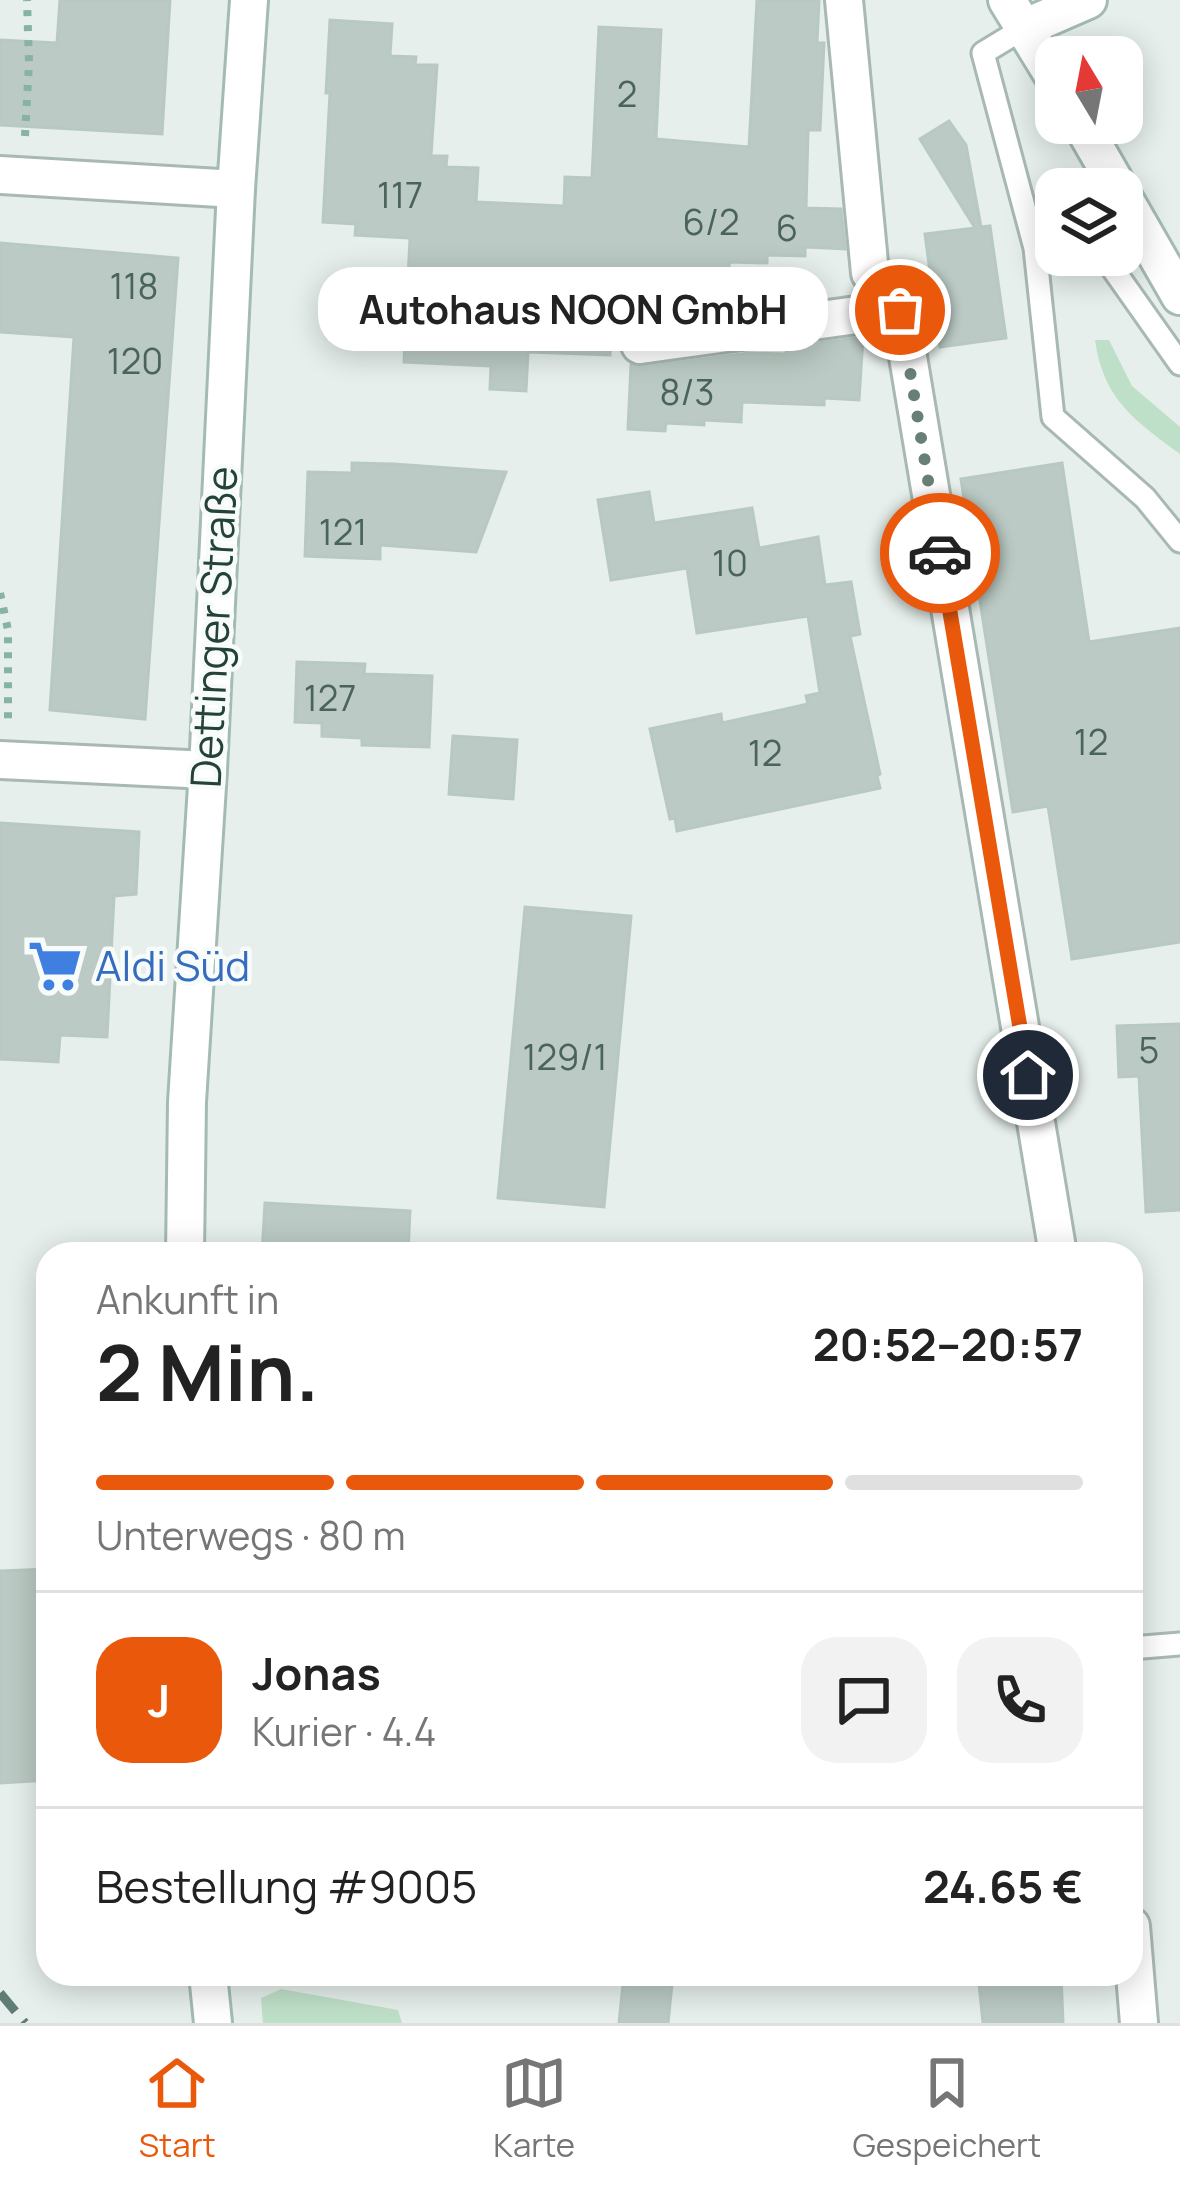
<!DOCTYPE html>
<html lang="de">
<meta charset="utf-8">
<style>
body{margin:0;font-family:Manrope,sans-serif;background:#f2f2f2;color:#222;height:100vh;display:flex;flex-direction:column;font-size:45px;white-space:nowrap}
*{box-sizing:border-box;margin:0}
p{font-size:39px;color:#767676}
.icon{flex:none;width:66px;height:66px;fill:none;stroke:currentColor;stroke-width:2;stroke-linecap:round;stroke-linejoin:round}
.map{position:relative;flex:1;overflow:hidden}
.side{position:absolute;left:36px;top:1242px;width:1107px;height:744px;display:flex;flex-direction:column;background:#fff;border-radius:36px;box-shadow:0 6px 30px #0003}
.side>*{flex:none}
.needle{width:78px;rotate:350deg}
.fabs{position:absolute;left:1035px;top:36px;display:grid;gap:24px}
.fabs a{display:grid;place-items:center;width:108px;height:108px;border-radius:24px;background:#fff;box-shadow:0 6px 30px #0003;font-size:60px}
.pin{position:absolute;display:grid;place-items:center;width:102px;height:102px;color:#fff;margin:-51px;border:6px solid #fff;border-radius:50%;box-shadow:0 3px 12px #0007}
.courier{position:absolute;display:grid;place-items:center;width:120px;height:120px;margin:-60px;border:9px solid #ea580c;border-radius:50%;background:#fff;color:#222;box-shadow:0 3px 15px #0007}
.bubble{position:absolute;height:84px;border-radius:36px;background:#fff;box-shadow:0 6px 30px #0003;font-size:39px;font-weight:700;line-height:84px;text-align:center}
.overview em{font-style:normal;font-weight:700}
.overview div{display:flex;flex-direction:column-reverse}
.overview{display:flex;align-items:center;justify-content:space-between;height:204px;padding:0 60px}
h1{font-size:78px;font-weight:700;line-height:90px}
.bar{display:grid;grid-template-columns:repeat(4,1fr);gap:18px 12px;align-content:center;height:144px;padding:0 60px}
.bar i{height:15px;border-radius:9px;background:#e0e0e0}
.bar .selected{background:#ea580c}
.bar p{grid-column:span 4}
.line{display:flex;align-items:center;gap:30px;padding:0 60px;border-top:3px solid #e0e0e0}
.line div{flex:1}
.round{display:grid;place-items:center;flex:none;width:126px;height:126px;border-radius:36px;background:#f2f2f2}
.tab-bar{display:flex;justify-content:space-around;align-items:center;height:168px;border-top:3px solid #e0e0e0;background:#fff;font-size:33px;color:#767676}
.tab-bar a{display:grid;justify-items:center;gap:6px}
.tab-bar .selected{color:#ea580c}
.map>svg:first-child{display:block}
.green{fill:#bfe0c8}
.building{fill:#bbcac4;stroke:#b8c9c2;stroke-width:3}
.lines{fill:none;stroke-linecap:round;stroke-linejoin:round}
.lane-casing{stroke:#a8b8b2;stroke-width:27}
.street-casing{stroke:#a8b8b2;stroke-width:42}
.secondary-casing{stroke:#a4bbb3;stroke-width:42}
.path{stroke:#86b3a5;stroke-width:8;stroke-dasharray:6 9;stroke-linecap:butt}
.lane{stroke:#fff;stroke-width:21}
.street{stroke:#fff;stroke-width:36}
.secondary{stroke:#fff;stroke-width:36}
.rail{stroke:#5f7d75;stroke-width:9;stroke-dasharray:24 12;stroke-linecap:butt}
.done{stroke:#687f78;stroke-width:12;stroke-dasharray:0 21.6}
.route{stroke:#ea580c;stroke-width:15}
.labels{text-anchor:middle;stroke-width:9;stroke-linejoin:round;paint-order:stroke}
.number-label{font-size:36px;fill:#4a645c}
.street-label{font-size:42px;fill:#24423a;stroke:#f7fbf9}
.shop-label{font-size:42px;fill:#366cbe;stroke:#f7fbf9;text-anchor:start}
</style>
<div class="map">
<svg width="1180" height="2023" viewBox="0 0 1180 2023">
<rect width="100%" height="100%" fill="#e6efeb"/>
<!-- green -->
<g class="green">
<path d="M1095 340H1109L1132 386 1180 427V454C1135 421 1103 399 1095 340Z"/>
<path d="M281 1989 398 2010 402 2023H263L261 1998Z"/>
</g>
<!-- building -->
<g class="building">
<path d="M60 0H170L162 134 0 125V40L57 43Z"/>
<path d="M757 0H819L817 43H824L820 130H808L806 208 841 209 845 249 805 247V256L767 255V263L729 262V270L690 269V281L613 279 610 355 528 352 526 391 490 389 491 366 404 362 410 238 355 235 356 224 323 222 330 93H326L330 20 392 24 390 56 416 57 415 65H437L431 156H447L446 167 478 168 476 202 564 206 565 177 592 178 599 27 661 30 656 139 749 147Z"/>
<path d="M949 121 966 145 981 227 990 226 1006 338 940 347 925 234 975 228 920 139Z"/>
<path d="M0 243 178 258 145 719 50 710 74 337 0 332Z"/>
<path d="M863 337 859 400 824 398V405L742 402 741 422 704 420V425L666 423 665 431 628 429 631 365 643 367 749 353 786 354 787 347Z"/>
<path d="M352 463 394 464 506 472 476 552 380 545V559L305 556 308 472 352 473Z"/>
<path d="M1062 463 1089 642 1180 628V942L1072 959 1048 806 1013 812 961 479Z"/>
<path d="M649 492 654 523 752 508 759 548 818 537 825 585 851 582 860 634 850 636 880 774 877 776 880 788 677 831 675 818 670 819 650 729 721 714 722 723 808 704 806 696 820 693 808 616 697 633 687 568 611 580 598 500Z"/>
<path d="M297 662 365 664 364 674 432 676 429 747 362 745V738L322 736V723L295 722Z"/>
<path d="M453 736 517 740 513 799 449 794Z"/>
<path d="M0 823 139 832 136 894 114 896 107 1037 60 1035 58 1062 0 1059Z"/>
<path d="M525 907 631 916 604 1207 498 1198Z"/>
<path d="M1180 1024V1210L1146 1212 1139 1076 1119 1077 1117 1026Z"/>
<path d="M265 1203 410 1211 408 1254H262Z"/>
<path d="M48 1569V1780L0 1783V1571Z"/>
<path d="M624 1974H673L668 2023H619Z"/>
<path d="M978 1974H1061L1063 2023H983Z"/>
</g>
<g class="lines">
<defs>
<g id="lane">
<path d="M1026 27 983 53 1035 248 1053 417 1145 498 1180 541"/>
<path d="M1103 255 1180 364"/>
<path d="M1131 1648 1180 1644"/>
</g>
<g id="street">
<path d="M844 0 870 273 900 309 1058 1254"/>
<path d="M0 175 236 189"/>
<path d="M640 345 900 309"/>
<path d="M0 760 208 770"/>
<path d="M1131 1926 1139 2023"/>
</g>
<g id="secondary">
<path d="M1007 0 1056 80"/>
<path d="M1026 27 1088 0"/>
<path d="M1081 123 1119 189"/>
<path d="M1122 195 1180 296"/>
<path d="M185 1254 187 1102 208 770 236 189 249 0"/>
<path d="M208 1974 213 2023"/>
</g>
</defs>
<!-- lane casing -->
<use href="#lane" class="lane-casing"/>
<!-- street casing -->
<use href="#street" class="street-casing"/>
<!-- secondary casing -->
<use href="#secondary" class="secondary-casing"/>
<!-- path -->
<g class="path">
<path d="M25 136 29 63 27 0"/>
<path d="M0 593 8 630V723"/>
</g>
<!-- lane -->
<use href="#lane" class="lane"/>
<!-- street -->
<use href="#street" class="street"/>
<!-- secondary -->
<use href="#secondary" class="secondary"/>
<!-- rail -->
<path class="rail" d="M0 1993 25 2023"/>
</g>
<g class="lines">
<!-- done -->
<path class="done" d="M900 310 940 553"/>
<!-- route -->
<path class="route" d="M940 553 1028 1075"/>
</g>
<!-- icons -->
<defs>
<symbol id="supermarket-bare" viewBox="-9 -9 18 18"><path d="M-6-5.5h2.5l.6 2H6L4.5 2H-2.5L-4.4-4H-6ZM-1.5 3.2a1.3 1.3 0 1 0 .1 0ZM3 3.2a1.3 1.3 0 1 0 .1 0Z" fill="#3f7fe0" stroke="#f7fbf9" stroke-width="2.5" paint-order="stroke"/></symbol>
</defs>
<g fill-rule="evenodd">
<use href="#supermarket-bare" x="17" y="928" width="76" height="76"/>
</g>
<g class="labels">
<!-- number labels -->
<g class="number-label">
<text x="627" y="107">2</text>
<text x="400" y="208">117</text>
<text x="711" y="235">6/2</text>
<text x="787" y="241">6</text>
<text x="134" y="299">118</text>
<text x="135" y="374">120</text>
<text x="687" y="405">8/3</text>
<text x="343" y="545">121</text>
<text x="730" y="576">10</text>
<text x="330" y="711">127</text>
<text x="1091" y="755">12</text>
<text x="765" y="766">12</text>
<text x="1149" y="1063">5</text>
<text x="565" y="1070">129/1</text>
</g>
<!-- street labels -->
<g class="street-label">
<text transform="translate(214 627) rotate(-87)" y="15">Dettinger Straße</text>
</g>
<!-- shop labels -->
<g class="shop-label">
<text x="95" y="981">Aldi Süd</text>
</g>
</g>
</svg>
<div class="fabs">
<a><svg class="needle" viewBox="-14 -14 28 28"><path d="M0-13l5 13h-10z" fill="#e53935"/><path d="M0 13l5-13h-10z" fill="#767676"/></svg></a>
<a><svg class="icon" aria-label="layers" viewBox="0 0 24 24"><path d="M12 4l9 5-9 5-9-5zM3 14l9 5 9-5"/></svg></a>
</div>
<div class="pin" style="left:900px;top:310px;background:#ea580c"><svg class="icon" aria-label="bag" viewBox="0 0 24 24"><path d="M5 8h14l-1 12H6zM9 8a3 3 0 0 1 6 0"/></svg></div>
<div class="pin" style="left:1028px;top:1075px;background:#1f2937"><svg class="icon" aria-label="home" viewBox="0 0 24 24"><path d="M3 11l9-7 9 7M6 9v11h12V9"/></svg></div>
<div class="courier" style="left:940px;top:553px"><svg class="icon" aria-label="car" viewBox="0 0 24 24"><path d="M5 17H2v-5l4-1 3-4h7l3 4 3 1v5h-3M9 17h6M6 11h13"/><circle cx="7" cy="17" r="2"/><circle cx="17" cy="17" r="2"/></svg></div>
<div class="bubble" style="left:318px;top:267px;width:510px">Autohaus NOON GmbH</div>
<section class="side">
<div class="overview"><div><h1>2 Min.</h1><p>Ankunft in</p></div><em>20:52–20:57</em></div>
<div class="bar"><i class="selected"></i><i class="selected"></i><i class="selected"></i><i></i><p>Unterwegs · 80 m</p></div>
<div class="line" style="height:216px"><b class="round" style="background:#ea580c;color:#fff">J</b><div><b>Jonas</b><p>Kurier · 4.4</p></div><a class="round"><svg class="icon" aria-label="chat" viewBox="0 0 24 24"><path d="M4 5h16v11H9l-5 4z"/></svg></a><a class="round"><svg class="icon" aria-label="phone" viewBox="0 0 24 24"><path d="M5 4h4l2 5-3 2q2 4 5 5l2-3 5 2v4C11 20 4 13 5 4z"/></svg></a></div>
<div class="line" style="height:156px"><div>Bestellung #9005</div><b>24.65 €</b></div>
</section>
</div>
<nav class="tab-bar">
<a class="selected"><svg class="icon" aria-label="home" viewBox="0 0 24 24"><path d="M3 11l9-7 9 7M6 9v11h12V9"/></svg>Start</a>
<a><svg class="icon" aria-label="map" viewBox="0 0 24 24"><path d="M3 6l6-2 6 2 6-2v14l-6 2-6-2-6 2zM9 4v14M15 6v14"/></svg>Karte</a>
<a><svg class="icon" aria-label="saved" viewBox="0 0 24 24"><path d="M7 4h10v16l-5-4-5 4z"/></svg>Gespeichert</a>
</nav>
